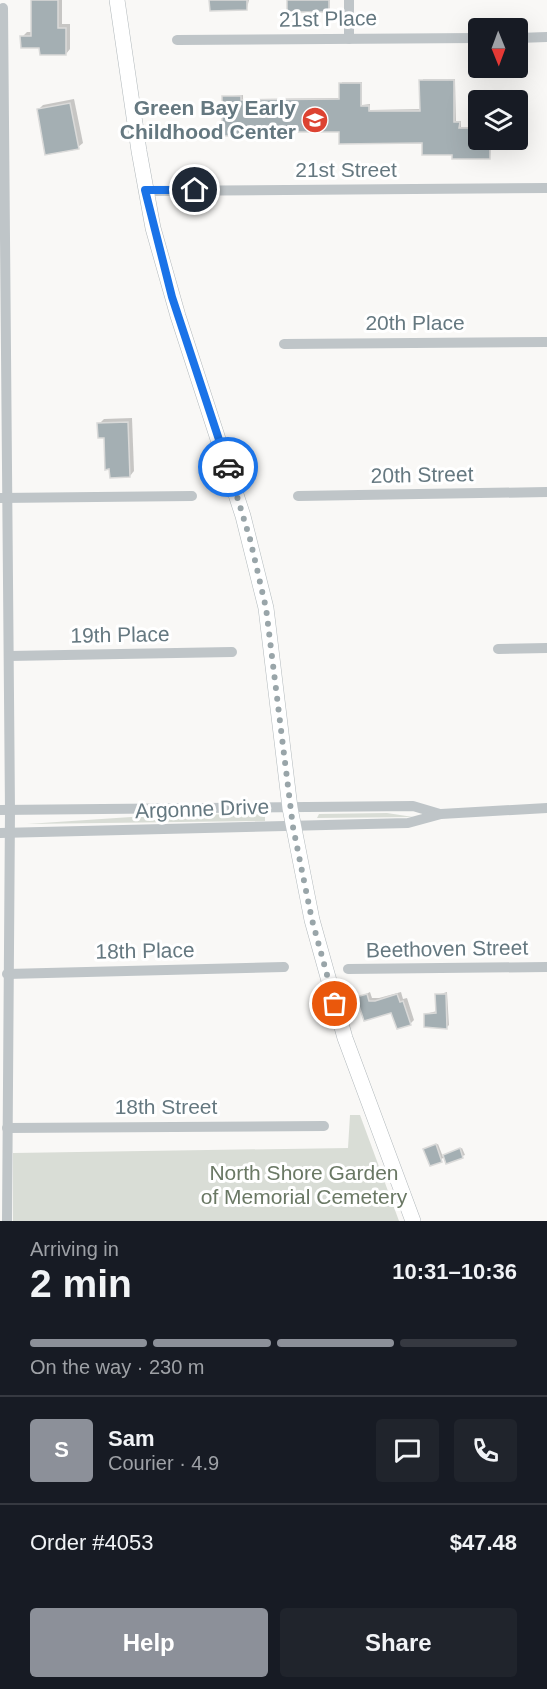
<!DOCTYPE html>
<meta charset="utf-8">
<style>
body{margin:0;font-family:Arial,sans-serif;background:#20242c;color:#f1f3f6;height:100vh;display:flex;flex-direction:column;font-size:22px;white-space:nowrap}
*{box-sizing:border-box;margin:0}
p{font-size:20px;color:#9ea1a6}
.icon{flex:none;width:33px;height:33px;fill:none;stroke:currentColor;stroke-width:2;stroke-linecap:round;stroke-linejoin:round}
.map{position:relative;height:1221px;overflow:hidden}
.side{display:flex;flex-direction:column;background:#171b24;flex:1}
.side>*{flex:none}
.needle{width:39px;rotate:179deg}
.tools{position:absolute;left:468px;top:18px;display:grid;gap:12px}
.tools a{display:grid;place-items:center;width:60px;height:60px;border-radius:6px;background:#171b24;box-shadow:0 6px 24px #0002;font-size:30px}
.pin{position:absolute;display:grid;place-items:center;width:51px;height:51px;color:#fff;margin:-26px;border:3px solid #fff;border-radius:50%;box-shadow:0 2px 6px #0007}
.courier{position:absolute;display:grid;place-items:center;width:60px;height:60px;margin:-30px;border:4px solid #1a73e8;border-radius:50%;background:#fff;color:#222;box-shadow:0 2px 8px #0007}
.headline em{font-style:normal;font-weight:700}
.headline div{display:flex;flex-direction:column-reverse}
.headline{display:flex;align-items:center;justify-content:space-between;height:102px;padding:0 30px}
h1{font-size:39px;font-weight:700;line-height:45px}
.bar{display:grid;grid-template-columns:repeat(4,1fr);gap:9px 6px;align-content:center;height:72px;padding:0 30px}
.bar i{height:8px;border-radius:4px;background:#363941}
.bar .selected{background:#8c9099}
.bar p{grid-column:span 4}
.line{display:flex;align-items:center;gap:15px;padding:0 30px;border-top:2px solid #363941}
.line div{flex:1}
.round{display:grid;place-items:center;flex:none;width:63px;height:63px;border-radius:6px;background:#20242c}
.primary-button{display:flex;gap:12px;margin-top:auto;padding:12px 30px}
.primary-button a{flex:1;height:69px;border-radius:6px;background:#8c9099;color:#fff;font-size:24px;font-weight:700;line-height:69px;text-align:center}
.primary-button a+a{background:#20242c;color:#f1f3f6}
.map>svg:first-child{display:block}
.green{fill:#d9ddd6}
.shadow{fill:#0003}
.building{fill:#a4afb3;stroke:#dadad9;stroke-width:1.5}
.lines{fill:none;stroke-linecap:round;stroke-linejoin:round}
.secondary-casing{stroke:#b2b9bc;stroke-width:16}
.minor{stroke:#bfc5c8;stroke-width:10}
.secondary{stroke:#fff;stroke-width:15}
.done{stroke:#99a5a9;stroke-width:6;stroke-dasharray:0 10.8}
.route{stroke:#1a73e8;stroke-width:8}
.labels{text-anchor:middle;stroke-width:6;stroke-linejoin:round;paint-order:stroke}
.street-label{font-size:21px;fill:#657880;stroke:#fff}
.poi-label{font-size:21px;font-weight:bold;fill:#657880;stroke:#fff;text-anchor:end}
.park-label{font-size:21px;fill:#6a7864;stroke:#fff}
</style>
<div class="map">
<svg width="547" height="1221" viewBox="0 0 547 1221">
<rect width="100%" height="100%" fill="#f9f8f6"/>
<!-- green -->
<g class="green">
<path d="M387 813 413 817 317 818 319 814Z"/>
<path d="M265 814V821L27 824 161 815Z"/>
<path d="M350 1115H360L399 1221H13V1153L348 1148Z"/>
</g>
<!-- shadow -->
<g class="shadow">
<path d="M33 0H62V24H70V49L66 54 41 47 22 37 27 32H33Z"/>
<path d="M211 0H330V8L328 10 288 0H249L247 8Z"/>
<path d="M423 79H455L456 121H461V127H478V140H492L490 158 454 153 424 142 341 131H243L241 134 223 97 243 95V99L340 98 342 82H362V105L370 104V110L421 109Z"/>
<path d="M74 99 83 143 78 147 38 110 43 105Z"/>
<path d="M132 418 134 471 130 476 99 424 104 419Z"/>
<path d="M370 992 372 998H379L401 992 403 999 407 998 414 1020 410 1024 392 1011 358 998Z"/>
<path d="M447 992 449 1025 447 1027 425 1014 437 1011V995Z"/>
<path d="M438 1144 443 1157 462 1148 465 1155 447 1162 445 1157 430 1165 427 1148Z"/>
</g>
<!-- building -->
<g class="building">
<path d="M31 0H58V28H66V55H40L39 48H21L20 36H31Z"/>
<path d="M209 0H247V10L210 11Z"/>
<rect x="287" y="0" width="42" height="12"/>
<path d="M419 80H454V122H460L459 128H478V140H490V159H452V155H422V143L339 144V132H241V136H222V96H241V100L339 99V83H361V106H369V111H420Z"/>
<path d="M70 103 79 149 45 155 37 109Z"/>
<path d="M128 422 130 477 110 478 109 469 105 470 104 438H98L97 423Z"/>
<path d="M367 994 369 1001H375L397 994 400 1002 403 1001 411 1025 397 1029 391 1013 364 1021 356 997Z"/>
<path d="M435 994H446L447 1029 424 1027V1014L436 1013Z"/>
<path d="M436 1144 442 1162 430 1166 423 1149Z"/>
<path d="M460 1148 463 1158 446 1164 443 1155Z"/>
</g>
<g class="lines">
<defs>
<path id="secondary" d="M117 0 139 151 153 228 178 316 243 516 266 608 290 808 312 920 345 1038 413 1221"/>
</defs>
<!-- secondary casing -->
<use href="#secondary" class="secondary-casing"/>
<!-- minor -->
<g class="minor">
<path d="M349 0V39"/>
<path d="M3 8 10 811 7 1221"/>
<path d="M518 38 547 37"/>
<path d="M177 40 478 38"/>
<path d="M145 191 547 188"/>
<path d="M284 344 547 342"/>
<path d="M298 496 547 492"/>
<path d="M0 498 192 496"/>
<path d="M498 649 547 648"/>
<path d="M9 656 232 652"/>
<path d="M0 810 413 806 440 814"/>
<path d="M0 833 408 823 441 814 547 808"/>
<path d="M348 969 547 967"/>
<path d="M7 974 284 967"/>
<path d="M7 1128 324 1126"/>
</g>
<!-- secondary -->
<use href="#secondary" class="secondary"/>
</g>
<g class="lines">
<!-- done -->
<path class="done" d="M228 467 250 539 266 608 293 827 312 920 335 1004"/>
<!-- route -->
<path class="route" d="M195 190H145L172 297 228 467"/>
</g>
<!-- icons -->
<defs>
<symbol id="school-disc" viewBox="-11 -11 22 22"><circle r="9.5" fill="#dd4332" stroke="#fff"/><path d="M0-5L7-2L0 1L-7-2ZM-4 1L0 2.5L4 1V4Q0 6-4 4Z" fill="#fff"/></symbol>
</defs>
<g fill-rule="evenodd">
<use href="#school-disc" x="300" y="105" width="30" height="30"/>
</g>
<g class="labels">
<!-- street labels -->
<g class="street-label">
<text transform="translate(328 19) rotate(-1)" y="7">21st Place</text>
<text x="346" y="177">21st Street</text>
<text x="415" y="330">20th Place</text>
<text transform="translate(422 475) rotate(-1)" y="7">20th Street</text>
<text transform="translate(120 635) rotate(-1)" y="7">19th Place</text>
<text transform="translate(202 809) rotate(-2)" y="7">Argonne Drive</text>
<text transform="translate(447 949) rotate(-1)" y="7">Beethoven Street</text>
<text transform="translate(145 951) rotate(-1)" y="7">18th Place</text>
<text x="166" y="1114">18th Street</text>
</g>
<!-- poi labels -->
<g class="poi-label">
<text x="296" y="115">Green Bay Early<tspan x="296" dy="24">Childhood Center</tspan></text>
</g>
<!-- park labels -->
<g class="park-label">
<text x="304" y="1180">North Shore Garden<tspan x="304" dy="24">of Memorial Cemetery</tspan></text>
</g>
</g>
</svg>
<div class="tools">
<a><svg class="needle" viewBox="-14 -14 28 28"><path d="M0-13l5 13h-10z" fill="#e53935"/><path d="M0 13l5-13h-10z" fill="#9ea1a6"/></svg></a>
<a><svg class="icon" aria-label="layers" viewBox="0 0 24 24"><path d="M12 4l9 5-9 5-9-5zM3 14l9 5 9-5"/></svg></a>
</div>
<div class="pin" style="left:335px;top:1004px;background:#ea580c"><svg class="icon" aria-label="bag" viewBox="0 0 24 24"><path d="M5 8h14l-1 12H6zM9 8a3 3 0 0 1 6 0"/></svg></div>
<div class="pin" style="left:195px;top:190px;background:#1f2937"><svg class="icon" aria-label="home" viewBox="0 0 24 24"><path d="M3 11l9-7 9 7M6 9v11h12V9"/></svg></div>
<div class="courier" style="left:228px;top:467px"><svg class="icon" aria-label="car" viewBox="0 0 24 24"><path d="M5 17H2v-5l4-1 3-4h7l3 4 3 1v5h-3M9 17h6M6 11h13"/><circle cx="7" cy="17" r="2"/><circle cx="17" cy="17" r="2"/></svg></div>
</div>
<section class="side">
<div class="headline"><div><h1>2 min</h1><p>Arriving in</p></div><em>10:31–10:36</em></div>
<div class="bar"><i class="selected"></i><i class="selected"></i><i class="selected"></i><i></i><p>On the way · 230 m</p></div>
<div class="line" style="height:108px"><b class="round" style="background:#8c9099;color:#fff">S</b><div><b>Sam</b><p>Courier · 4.9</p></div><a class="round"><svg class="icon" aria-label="chat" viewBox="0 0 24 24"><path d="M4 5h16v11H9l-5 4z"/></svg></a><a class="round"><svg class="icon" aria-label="phone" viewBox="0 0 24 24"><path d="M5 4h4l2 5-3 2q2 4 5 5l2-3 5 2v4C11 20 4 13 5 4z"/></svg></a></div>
<div class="line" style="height:78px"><div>Order #4053</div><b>$47.48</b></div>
<div class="primary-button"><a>Help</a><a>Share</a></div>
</section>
